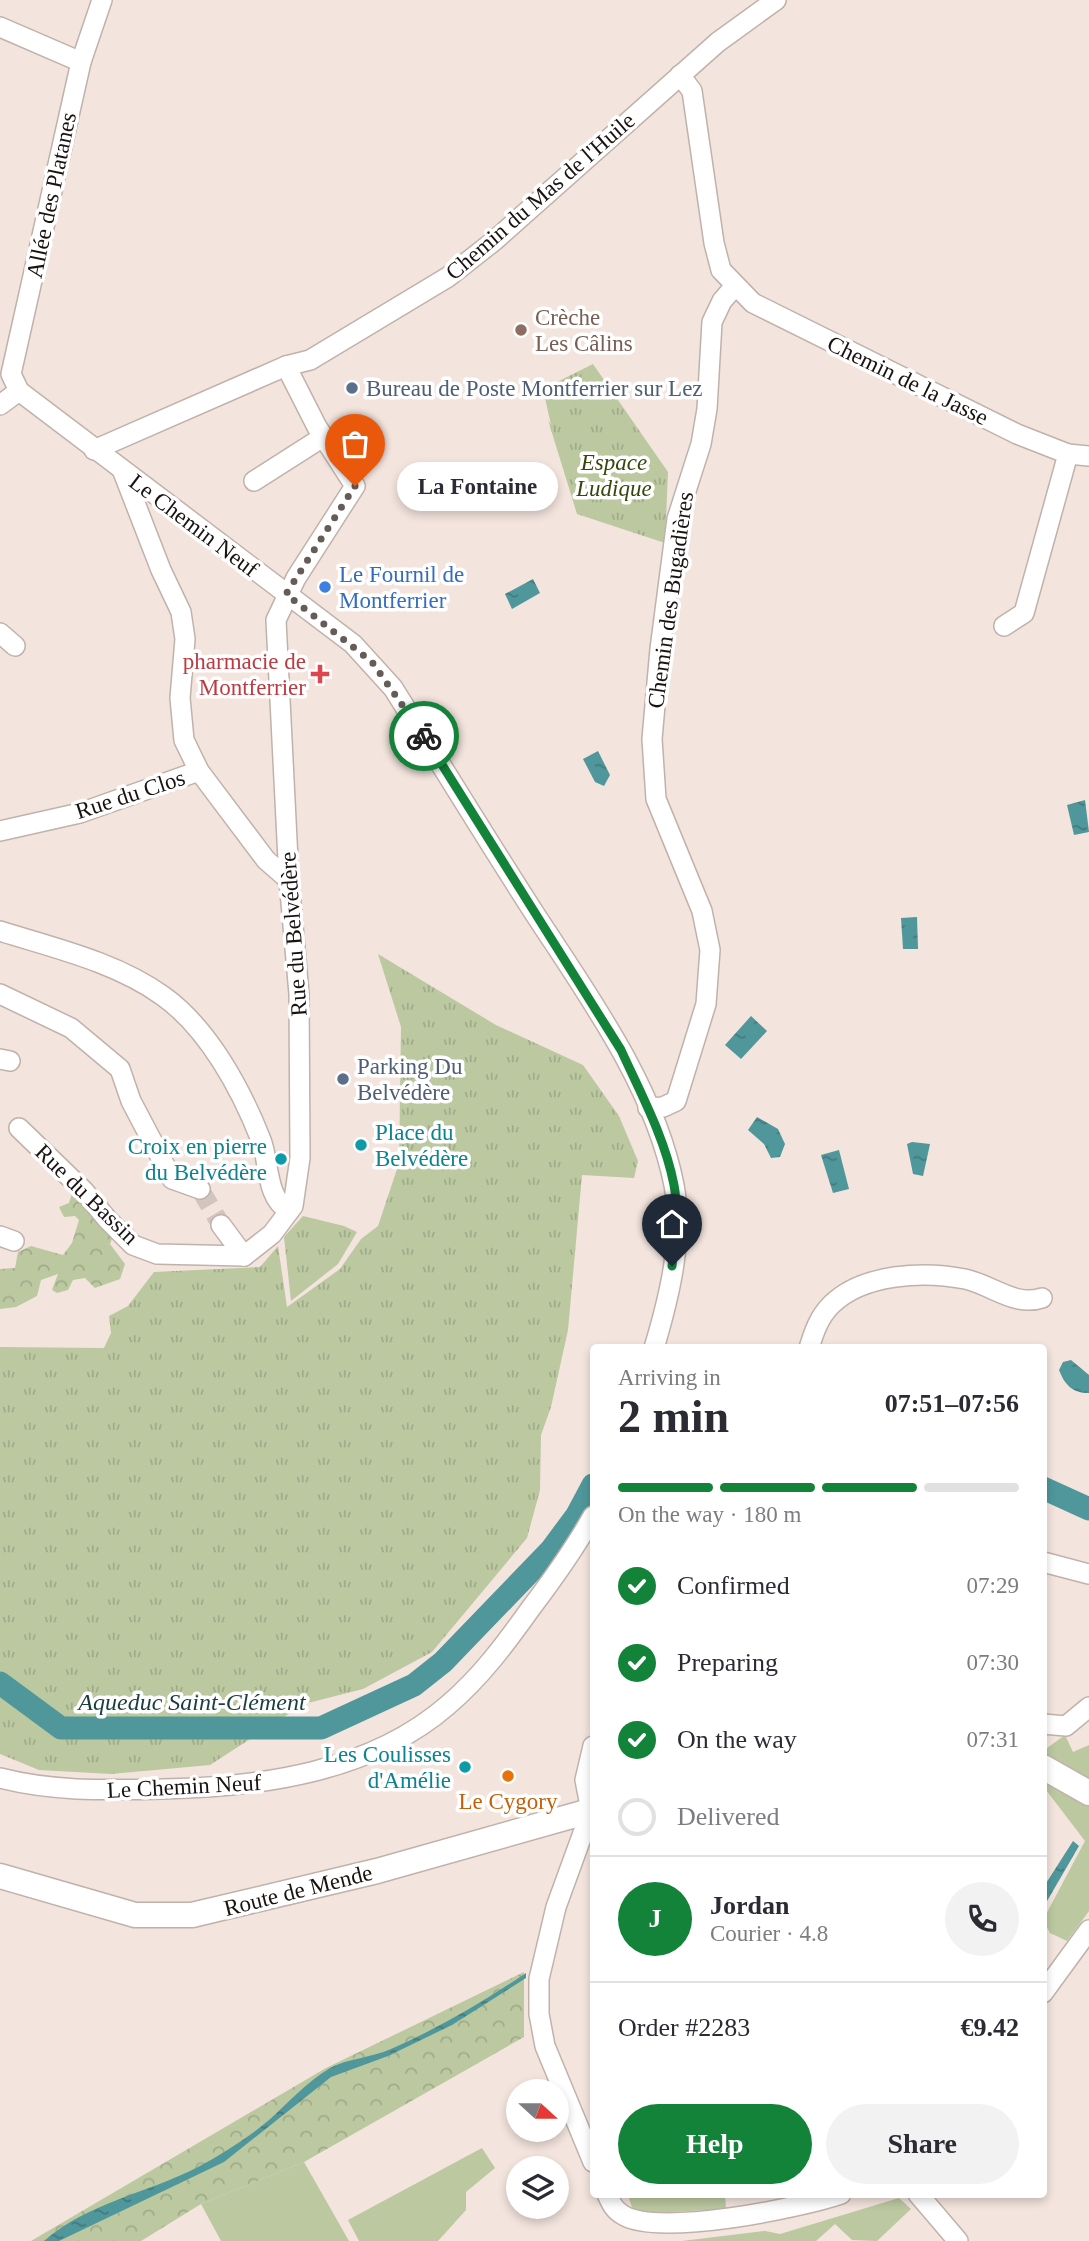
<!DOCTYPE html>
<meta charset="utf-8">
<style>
body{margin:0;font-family:"Times New Roman",serif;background:#f2f2f3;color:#2b2b33;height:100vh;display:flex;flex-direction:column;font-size:26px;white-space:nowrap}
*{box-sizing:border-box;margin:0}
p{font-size:23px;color:#7c7c81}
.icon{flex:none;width:38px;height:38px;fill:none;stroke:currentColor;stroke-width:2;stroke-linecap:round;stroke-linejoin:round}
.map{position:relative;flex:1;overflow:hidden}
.side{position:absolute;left:590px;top:1344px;width:457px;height:854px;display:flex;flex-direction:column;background:#fff;border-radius:7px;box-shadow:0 4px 10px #0003}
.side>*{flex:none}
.needle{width:46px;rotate:111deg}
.buttons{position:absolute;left:506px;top:2079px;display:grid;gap:14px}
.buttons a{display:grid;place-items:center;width:63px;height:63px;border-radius:50%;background:#fff;box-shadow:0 4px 10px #0003;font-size:35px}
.pin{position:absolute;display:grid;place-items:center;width:60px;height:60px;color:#fff;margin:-72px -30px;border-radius:50% 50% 50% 0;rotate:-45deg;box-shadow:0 0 7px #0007}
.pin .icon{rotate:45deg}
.courier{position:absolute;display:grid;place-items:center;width:70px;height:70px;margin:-35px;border:5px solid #13833a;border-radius:50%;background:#fff;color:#222;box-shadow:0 2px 9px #0007}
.bubble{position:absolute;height:49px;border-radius:24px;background:#fff;box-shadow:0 4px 10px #0003;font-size:23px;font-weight:700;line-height:49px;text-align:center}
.overview em{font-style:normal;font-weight:700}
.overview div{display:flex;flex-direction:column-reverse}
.overview{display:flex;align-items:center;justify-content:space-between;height:119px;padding:0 28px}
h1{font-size:46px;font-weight:700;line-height:52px}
.bar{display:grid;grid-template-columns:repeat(4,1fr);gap:10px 7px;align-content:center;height:84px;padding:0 28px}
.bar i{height:9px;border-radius:5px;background:#e1e1e2}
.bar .selected{background:#13833a}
.bar p{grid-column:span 4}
.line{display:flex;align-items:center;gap:18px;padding:0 28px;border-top:2px solid #e1e1e2}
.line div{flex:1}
.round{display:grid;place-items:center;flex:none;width:74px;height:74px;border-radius:37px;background:#f2f2f3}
ol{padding:0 28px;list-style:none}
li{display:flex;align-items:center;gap:21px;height:77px}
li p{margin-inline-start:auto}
li .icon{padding:7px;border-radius:50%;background:#13833a;color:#fff;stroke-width:4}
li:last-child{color:#7c7c81}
li i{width:38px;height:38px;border:4px solid #e1e1e2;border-radius:50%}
.button{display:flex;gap:14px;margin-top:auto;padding:14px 28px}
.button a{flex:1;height:80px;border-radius:42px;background:#13833a;color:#fff;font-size:28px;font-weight:700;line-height:80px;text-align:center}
.button a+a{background:#f2f2f3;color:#2b2b33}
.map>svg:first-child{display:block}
.grass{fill:#bbc8a0}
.forest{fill:url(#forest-crowns)}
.park{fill:url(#park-tufts)}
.water{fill:url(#water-ripples)}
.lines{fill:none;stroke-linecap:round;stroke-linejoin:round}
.canal{stroke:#4f979b;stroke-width:23}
.minor-tunnel{stroke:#d2c5be;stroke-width:19;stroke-dasharray:19 10;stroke-linecap:butt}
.minor-casing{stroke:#c0b2ab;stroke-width:22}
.tertiary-casing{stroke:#c0b2ab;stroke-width:27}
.minor{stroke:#fff;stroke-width:19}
.tertiary{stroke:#fff;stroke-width:24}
.done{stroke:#655c58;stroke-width:7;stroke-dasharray:0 12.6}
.route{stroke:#13833a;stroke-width:9}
.education-dot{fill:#8d6e63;stroke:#fff;stroke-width:2.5}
.service-dot{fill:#5c6f8a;stroke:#fff;stroke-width:2.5}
.shop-dot{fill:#3f7fe0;stroke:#fff;stroke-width:2.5}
.health-dot{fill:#e0444e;stroke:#fff;stroke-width:2.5}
.culture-dot{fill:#0f9aa8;stroke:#fff;stroke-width:2.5}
.food-dot{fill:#e8710a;stroke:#fff;stroke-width:2.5}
.labels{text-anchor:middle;stroke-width:7;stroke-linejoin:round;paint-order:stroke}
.street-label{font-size:23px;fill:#181310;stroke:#fff}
.education-label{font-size:23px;fill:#785e54;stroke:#fff;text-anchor:start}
.service-label{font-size:23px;fill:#4e5e75;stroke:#fff;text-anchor:start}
.park-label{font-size:23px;font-style:italic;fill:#38460c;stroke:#fff}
.shop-label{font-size:23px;fill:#366cbe;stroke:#fff;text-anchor:start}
.health-label{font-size:23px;fill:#be3a42;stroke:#fff;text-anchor:end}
.culture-label{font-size:23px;fill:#0d838f;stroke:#fff;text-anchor:end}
.food-label{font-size:23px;fill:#c56008;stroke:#fff}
.water-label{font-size:24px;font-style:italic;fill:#1a3d3f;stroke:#fff}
</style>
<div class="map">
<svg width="1089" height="2241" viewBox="0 0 1089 2241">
<defs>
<pattern id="forest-crowns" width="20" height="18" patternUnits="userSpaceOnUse" patternTransform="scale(1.75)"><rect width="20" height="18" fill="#bbc8a0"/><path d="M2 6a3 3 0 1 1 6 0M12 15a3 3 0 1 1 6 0" fill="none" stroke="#a0ab89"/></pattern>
<pattern id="park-tufts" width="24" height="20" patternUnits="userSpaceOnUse" patternTransform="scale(1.75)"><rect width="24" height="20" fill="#bbc8a0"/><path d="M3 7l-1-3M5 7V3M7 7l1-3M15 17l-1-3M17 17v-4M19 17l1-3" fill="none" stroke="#a0ab89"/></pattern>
<pattern id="water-ripples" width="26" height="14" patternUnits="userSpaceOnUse" patternTransform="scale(1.75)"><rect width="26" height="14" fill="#4f979b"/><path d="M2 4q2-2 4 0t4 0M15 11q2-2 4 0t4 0" fill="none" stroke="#417a7d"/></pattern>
</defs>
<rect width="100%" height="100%" fill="#f3e4dd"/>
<!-- grass -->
<g class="grass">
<path d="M1065 1735 1073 1752 1089 1745V1779L1043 1755V1751Z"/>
<path d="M1043 1780 1089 1806V1911L1067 1941 1050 1933 1043 1920 1085 1841 1043 1786Z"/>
<path d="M482 2148 495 2168 466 2192V2210L438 2241H359L348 2220Z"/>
<path d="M304 2162 349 2241H221L201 2204Z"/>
<path d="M628 2195H725L726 2209 634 2214Z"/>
<path d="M899 2198 911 2209 877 2241 852 2240 835 2224 816 2241H682L765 2231 780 2234Z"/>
</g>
<!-- forest -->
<g class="forest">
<path d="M73 1190 113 1236 110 1244 125 1264 120 1279 95 1288 85 1278 73 1280 68 1290 57 1293 52 1290 58 1274 41 1280 37 1296 16 1307 0 1309V1269L15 1268 18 1252 31 1246 63 1255 72 1243 79 1220 75 1216 64 1217 59 1207 69 1203Z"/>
<path d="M524 1972V2037L304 2162 201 2204 141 2241H31L326 2068Z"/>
</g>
<!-- park -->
<g class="park">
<path d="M593 364 668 472 665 543 577 514 548 420 551 425 543 389Z"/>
<path d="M378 954 496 1025 583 1065 619 1116 638 1161 634 1178 582 1175 568 1330 551 1407 541 1435 540 1490 527 1538 432 1652 363 1689 304 1704 210 1765 111 1774 39 1770 0 1754V1347L104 1348 111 1333 109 1316 128 1306 154 1272 260 1267 278 1246 287 1307 340 1269 361 1239 378 1226 399 1163 401 1027Z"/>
<path d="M303 1216 344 1226 357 1232 338 1264 291 1301 284 1237Z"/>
</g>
<!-- water -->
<g class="water">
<path d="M533 579 540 593 512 609 505 594Z"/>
<path d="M598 751 610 775 604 786 595 782 583 759Z"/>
<path d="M1085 800 1089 832 1074 835 1067 805Z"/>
<path d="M917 917 918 949H903L901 918Z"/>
<path d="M751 1016 767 1031 741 1059 725 1045Z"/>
<path d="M757 1117 778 1129 785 1144 780 1157 771 1158 764 1144 748 1130Z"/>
<path d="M912 1142 930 1144 923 1176 913 1174 907 1144Z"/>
<path d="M839 1150 849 1189 833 1193 821 1155Z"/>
<path d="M1071 1360 1089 1375V1393C1072 1393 1065 1385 1059 1370L1063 1362Z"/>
<path d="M1073 1841 1079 1846 1043 1908V1888Z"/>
<path d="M526 1973V1978L452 2025 388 2056 331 2077 224 2162 59 2241H44C87 2203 148 2193 198 2167 222 2154 248 2138 269 2120 289 2102 307 2082 330 2068 349 2058 371 2058 391 2049 439 2028 483 2002 526 1973Z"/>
</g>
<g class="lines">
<!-- canal -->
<g class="canal">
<path d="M1043 1488 1089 1509"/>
<path d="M0 1683 61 1728H321L414 1685 443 1662 551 1550 577 1515 593 1485"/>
</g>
<!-- minor-tunnel -->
<path class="minor-tunnel" d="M200 1189 221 1225"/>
<defs>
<g id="minor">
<path d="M102 0 81 62 11 374 19 391 353 644 393 688C439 761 484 835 531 908 586 993 654 1084 674 1185 684 1238 669 1298 654 1348"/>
<path d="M0 27 81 62"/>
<path d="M680 75 692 91 714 243 721 270 753 303 1017 434 1068 454 1089 456"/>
<path d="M0 405 19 391"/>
<path d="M94 450 286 366 310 360 448 277 494 241 718 42 776 0"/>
<path d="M123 472 161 570 181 612 185 639 180 698 184 740 199 771 266 860 289 880"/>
<path d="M254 481 323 437"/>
<path d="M1004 626 1024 613 1068 454"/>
<path d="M0 633 15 646"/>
<path d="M0 831 80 813 199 771"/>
<path d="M0 931C54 948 116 962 163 996 208 1028 241 1089 261 1140 270 1163 265 1197 289 1211"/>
<path d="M0 994 71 1028 120 1069 131 1101 172 1179 200 1189"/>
<path d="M0 1059 10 1061"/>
<path d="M648 1108 663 1107 676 1101 706 1004 710 950 702 911 656 799 652 739 660 649 677 519 701 444 707 409 712 322 722 301 734 287"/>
<path d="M19 1128 84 1191 107 1219 133 1245 157 1254 244 1256"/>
<path d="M221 1225 244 1256"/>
<path d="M0 1236 14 1241"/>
<path d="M244 1256 272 1234 293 1206 300 1158 299 994 289 880 276 620 296 578 355 486 317 427 286 366"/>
<path d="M809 1348C814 1332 819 1317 831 1305 863 1273 925 1271 965 1279 992 1285 1015 1307 1042 1298"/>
<path d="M1043 1562 1089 1574"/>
<path d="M1043 1724 1066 1726 1089 1707"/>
<path d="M593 1746 585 1780 591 1811 556 1907 539 1979V2014L545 2046 593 2162"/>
<path d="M0 1778C54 1792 108 1790 163 1789 262 1787 371 1772 448 1705 481 1677 506 1643 531 1608 553 1579 575 1548 593 1516"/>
<path d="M1043 1993 1089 1930"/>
<path d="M607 2194C611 2203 614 2210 623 2215 658 2237 800 2208 841 2194"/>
<path d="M918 2194 958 2241"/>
</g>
<g id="tertiary">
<path d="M1043 1767 1089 1793"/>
<path d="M0 1876 135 1915H192L377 1871 593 1810"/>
</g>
</defs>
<!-- minor casing -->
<use href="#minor" class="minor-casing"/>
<!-- tertiary casing -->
<use href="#tertiary" class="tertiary-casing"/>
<!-- minor -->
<use href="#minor" class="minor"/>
<!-- tertiary -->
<use href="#tertiary" class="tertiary"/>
</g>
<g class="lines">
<!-- done -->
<path class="done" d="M355 486 286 594 372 662 424 736"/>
<!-- route -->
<path class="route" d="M424 736 621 1050C641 1094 665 1138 674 1185 679 1212 675 1240 672 1266"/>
</g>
<!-- markers -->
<circle class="education-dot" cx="521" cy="330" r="7"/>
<g class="service-dot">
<circle cx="352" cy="388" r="7"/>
<circle cx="343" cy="1079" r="7"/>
</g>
<circle class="shop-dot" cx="325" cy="587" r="7"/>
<path class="health-dot" d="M316.5 663.5h7v7h7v7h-7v7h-7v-7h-7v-7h7z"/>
<g class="culture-dot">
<circle cx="361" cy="1145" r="7"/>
<circle cx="281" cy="1159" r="7"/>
<circle cx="465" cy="1767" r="7"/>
</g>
<circle class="food-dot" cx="508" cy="1776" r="7"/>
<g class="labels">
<!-- street labels -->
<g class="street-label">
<text transform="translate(51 195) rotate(-78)" y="8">Allée des Platanes</text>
<text transform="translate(540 196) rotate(-41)" y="8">Chemin du Mas de l'Huile</text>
<text transform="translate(908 380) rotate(26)" y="8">Chemin de la Jasse</text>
<text transform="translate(194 525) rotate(37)" y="8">Le Chemin Neuf</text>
<text transform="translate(670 600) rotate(-82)" y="8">Chemin des Bugadières</text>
<text transform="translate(130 794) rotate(-18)" y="8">Rue du Clos</text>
<text transform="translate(293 934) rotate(-94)" y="8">Rue du Belvédère</text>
<text transform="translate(87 1194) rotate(44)" y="8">Rue du Bassin</text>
<text transform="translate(184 1786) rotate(-3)" y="8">Le Chemin Neuf</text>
<text transform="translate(298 1890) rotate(-14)" y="8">Route de Mende</text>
</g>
<!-- education labels -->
<g class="education-label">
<text x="535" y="325">Crèche<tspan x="535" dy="26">Les Câlins</tspan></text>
</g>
<!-- service labels -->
<g class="service-label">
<text x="366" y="396">Bureau de Poste Montferrier sur Lez</text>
<text x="357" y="1074">Parking Du<tspan x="357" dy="26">Belvédère</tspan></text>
</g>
<!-- park labels -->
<g class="park-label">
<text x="614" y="470">Espace<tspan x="614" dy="26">Ludique</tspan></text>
</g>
<!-- shop labels -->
<g class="shop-label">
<text x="339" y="582">Le Fournil de<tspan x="339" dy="26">Montferrier</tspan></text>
</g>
<!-- health labels -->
<g class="health-label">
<text x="306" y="669">pharmacie de<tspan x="306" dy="26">Montferrier</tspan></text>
</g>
<!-- culture labels -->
<g class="culture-label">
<text x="375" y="1140" text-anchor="start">Place du<tspan x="375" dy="26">Belvédère</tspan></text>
<text x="267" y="1154">Croix en pierre<tspan x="267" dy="26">du Belvédère</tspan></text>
<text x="451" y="1762">Les Coulisses<tspan x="451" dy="26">d'Amélie</tspan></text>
</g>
<!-- food labels -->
<g class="food-label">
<text x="508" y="1809">Le Cygory</text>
</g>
<!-- water labels -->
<g class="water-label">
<text x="192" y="1710">Aqueduc Saint-Clément</text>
</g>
</g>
</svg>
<div class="buttons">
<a><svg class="needle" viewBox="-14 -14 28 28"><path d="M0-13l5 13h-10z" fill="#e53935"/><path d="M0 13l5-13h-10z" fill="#7c7c81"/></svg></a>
<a><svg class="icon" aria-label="layers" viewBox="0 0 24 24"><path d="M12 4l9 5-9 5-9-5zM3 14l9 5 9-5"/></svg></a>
</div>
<div class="pin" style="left:355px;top:486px;background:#ea580c"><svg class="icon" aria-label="bag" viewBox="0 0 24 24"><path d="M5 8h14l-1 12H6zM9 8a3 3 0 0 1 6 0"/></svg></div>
<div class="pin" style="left:672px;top:1266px;background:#1f2937"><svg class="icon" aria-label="home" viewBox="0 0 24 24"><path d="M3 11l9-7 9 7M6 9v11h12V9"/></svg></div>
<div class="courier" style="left:424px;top:736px"><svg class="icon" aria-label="bike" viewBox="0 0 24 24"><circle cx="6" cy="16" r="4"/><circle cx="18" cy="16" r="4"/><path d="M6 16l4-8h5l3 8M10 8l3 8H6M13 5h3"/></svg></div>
<div class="bubble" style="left:397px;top:462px;width:161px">La Fontaine</div>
<section class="side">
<div class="overview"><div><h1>2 min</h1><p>Arriving in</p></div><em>07:51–07:56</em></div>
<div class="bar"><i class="selected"></i><i class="selected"></i><i class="selected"></i><i></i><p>On the way · 180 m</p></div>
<ol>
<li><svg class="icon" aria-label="check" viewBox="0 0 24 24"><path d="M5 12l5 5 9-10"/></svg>Confirmed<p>07:29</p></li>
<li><svg class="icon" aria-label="check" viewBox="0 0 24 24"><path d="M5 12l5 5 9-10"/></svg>Preparing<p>07:30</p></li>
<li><svg class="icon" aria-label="check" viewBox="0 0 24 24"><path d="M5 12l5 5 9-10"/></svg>On the way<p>07:31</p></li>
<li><i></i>Delivered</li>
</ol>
<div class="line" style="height:126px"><b class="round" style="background:#13833a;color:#fff">J</b><div><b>Jordan</b><p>Courier · 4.8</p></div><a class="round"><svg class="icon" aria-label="phone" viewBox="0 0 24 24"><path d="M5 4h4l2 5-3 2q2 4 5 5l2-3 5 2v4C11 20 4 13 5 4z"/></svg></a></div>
<div class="line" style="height:91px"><div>Order #2283</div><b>€9.42</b></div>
<div class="button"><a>Help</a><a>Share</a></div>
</section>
</div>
